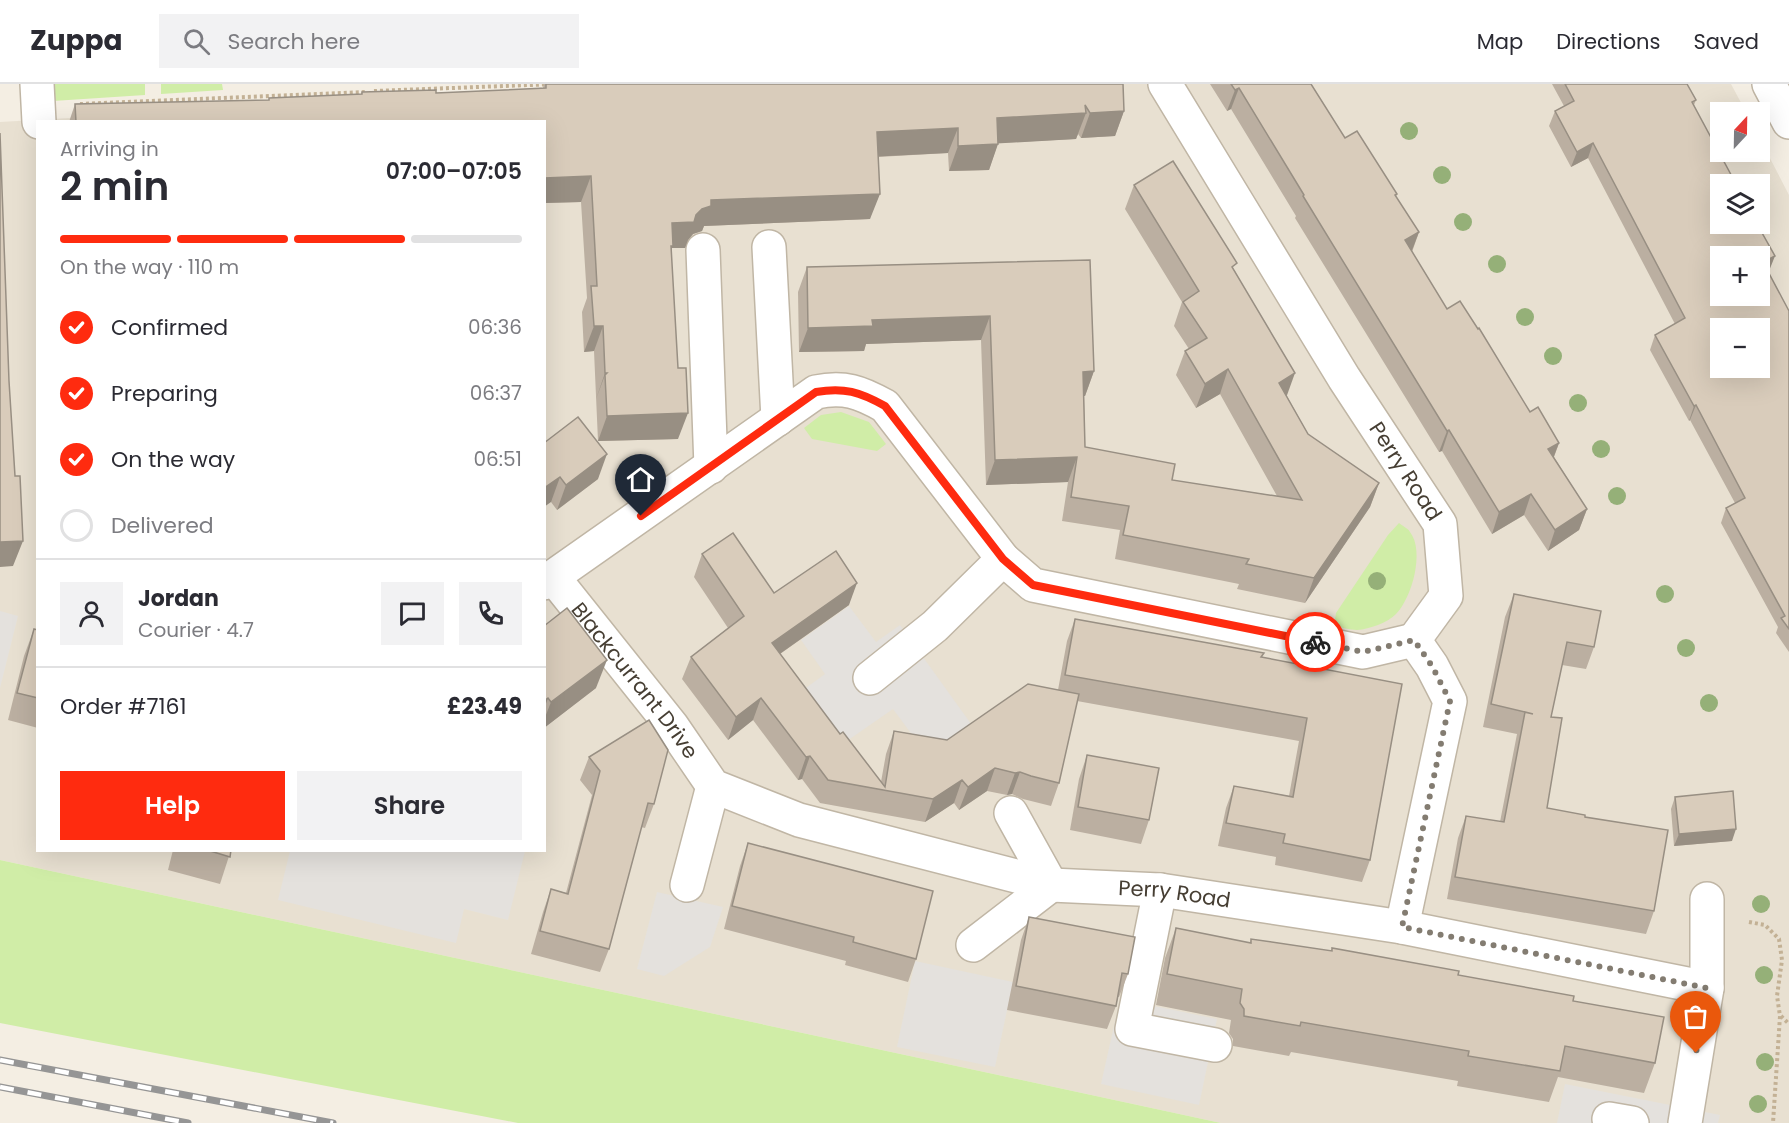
<!DOCTYPE html>
<meta charset="utf-8">
<style>
body{margin:0;font-family:Poppins,sans-serif;background:#f2f2f3;color:#2b2b33;height:100vh;display:flex;flex-direction:column;font-size:22px;white-space:nowrap}
*{box-sizing:border-box;margin:0}
p{font-size:20px;color:#7c7c81}
.icon{flex:none;width:33px;height:33px;fill:none;stroke:currentColor;stroke-width:2;stroke-linecap:round;stroke-linejoin:round}
.map{position:relative;flex:1;overflow:hidden}
.side{position:absolute;left:36px;top:36px;width:510px;height:732px;display:flex;flex-direction:column;background:#fff;border-radius:0px;box-shadow:0 6px 24px #0002}
.side>*{flex:none}
.needle{width:39px;rotate:22deg}
.controls{position:absolute;left:1710px;top:18px;display:grid;gap:12px}
.controls a{display:grid;place-items:center;width:60px;height:60px;border-radius:0px;background:#fff;box-shadow:0 6px 24px #0002;font-size:30px}
.pin{position:absolute;display:grid;place-items:center;width:51px;height:51px;color:#fff;margin:-62px -26px;border-radius:50% 50% 50% 0;rotate:-45deg;box-shadow:0 0 6px #0007}
.pin .icon{rotate:45deg}
.courier{position:absolute;display:grid;place-items:center;width:60px;height:60px;margin:-30px;border:4px solid #ff2b0f;border-radius:50%;background:#fff;color:#222;box-shadow:0 2px 8px #0007}
.summary em{font-style:normal;font-weight:600}
.summary div{display:flex;flex-direction:column-reverse}
.summary{display:flex;align-items:center;justify-content:space-between;height:102px;padding:0 24px}
h1{font-size:39px;font-weight:600;line-height:45px}
.bar{display:grid;grid-template-columns:repeat(4,1fr);gap:9px 6px;align-content:center;height:72px;padding:0 24px}
.bar i{height:8px;border-radius:4px;background:#e1e1e2}
.bar .on{background:#ff2b0f}
.bar p{grid-column:span 4}
.line{display:flex;align-items:center;gap:15px;padding:0 24px;border-top:2px solid #e1e1e2}
.line div{flex:1}
.round{display:grid;place-items:center;flex:none;width:63px;height:63px;border-radius:0px;background:#f2f2f3}
ol{padding:0 24px;list-style:none}
li{display:flex;align-items:center;gap:18px;height:66px}
li p{margin-inline-start:auto}
li .icon{padding:6px;border-radius:50%;background:#ff2b0f;color:#fff;stroke-width:4}
li:last-child{color:#7c7c81}
li i{width:33px;height:33px;border:3px solid #e1e1e2;border-radius:50%}
.primary-button{display:flex;gap:12px;margin-top:auto;padding:12px 24px}
.primary-button a{flex:1;height:69px;border-radius:0px;background:#ff2b0f;color:#fff;font-size:24px;font-weight:600;line-height:69px;text-align:center}
.primary-button a+a{background:#f2f2f3;color:#2b2b33}
header{display:flex;align-items:center;gap:36px;box-sizing:border-box;height:84px;padding:0 30px;background:#fff;border-bottom:2px solid #e1e1e2}
header strong{font-size:28px}
nav{display:flex;gap:33px;margin-inline-start:auto;font-size:21px}
.search{width:420px;height:54px;background:#f2f2f3;display:flex;align-items:center;gap:15px;box-sizing:border-box;padding:0 21px;border-radius:0px;color:#7c7c81;font-size:22px}
.map>svg:first-child{display:block}
.residential{fill:#e8e0d1;fill-rule:evenodd}
.grass{fill:#d0eda7}
.parking{fill:#e4e1dd}
.lines{fill:none;stroke-linecap:round;stroke-linejoin:round}
.minor-casing{stroke:#c0b6a5;stroke-width:36}
.path{stroke:#c3b195;stroke-width:4;stroke-dasharray:3 3;stroke-linecap:butt}
.minor{stroke:#fff;stroke-width:33}
.rail-casing{stroke:#959595;stroke-width:7}
.rail{stroke:#fff;stroke-width:4.5;stroke-dasharray:14;stroke-linecap:butt}
.tree{fill:#95b078}
.wall{fill:#bbafa1}
.shaded-wall{fill:#988f83}
.building{fill:#d9ccbb;stroke:#988f83;stroke-width:1.5;fill-rule:evenodd}
.done{stroke:#837c71;stroke-width:6;stroke-dasharray:0 10.8}
.route{stroke:#ff2b0f;stroke-width:8}
.labels{text-anchor:middle;stroke-width:4.5;stroke-linejoin:round;paint-order:stroke}
.street-label{font-size:21px;fill:#463e33;stroke:#fff}
</style>
<header>
<strong>Zuppa</strong>
<div class="search"><svg class="icon" aria-label="search" viewBox="0 0 24 24"><circle cx="10" cy="10" r="6"/><path d="M15 15l6 6"/></svg>Search here</div>
<nav><a>Map</a><a>Directions</a><a>Saved</a></nav>
</header>
<div class="map">
<svg width="1789" height="1039" viewBox="0 0 1789 1039">
<rect width="100%" height="100%" fill="#f4eee3"/>
<!-- residential -->
<path class="residential" d="M664 0H1731L1746 28H1720V68H1760V55L1789 111V1039H1221L0 776V38ZM38 38H544V766H38ZM1720 100H1760V140H1720ZM1720 172H1760V212H1720ZM1720 244H1760V284H1720Z"/>
<!-- grass -->
<g class="grass">
<path d="M54 0H145V11L53 17Z"/>
<path d="M161 0H222L223 6 161 10Z"/>
<path d="M841 328 869 338 886 360 877 367 812 355 804 344 821 331Z"/>
<path d="M1399 439C1402 442 1408 444 1410 448 1425 467 1412 514 1396 530 1387 539 1370 545 1357 546 1350 546 1341 543 1334 542L1336 529 1388 451Z"/>
<path d="M0 776 1221 1039H518L0 939Z"/>
</g>
<!-- parking -->
<g class="parking">
<path d="M849 522 876 558 900 541 974 644 930 675 893 625 831 668 792 614 825 590 801 556Z"/>
<path d="M0 527 18 532 0 604Z"/>
<path d="M290 767V766L525 767 508 836 464 825 456 859 278 816Z"/>
<path d="M657 808 723 823 710 863 664 892 637 885Z"/>
<path d="M915 877 1013 898 995 983 897 963Z"/>
<path d="M1120 915 1217 935 1199 1021 1101 1000Z"/>
<path d="M1565 1000 1720 1031 1718 1039H1557Z"/>
</g>
<g class="lines">
<defs>
<g id="minor">
<path d="M37 0 39 38"/>
<path id="s1" d="M1165 0 1344 294 1440 440 1446 512 1414 556"/>
<path d="M1769 0 1789 38"/>
<path d="M769 163 778 335"/>
<path d="M703 166 711 383"/>
<path id="s2" d="M553 493 672 642 713 702 799 736 1051 801 1160 806 1402 843 1707 904"/>
<path d="M544 499 816 308C844 302 860 308 885 322L1003 475 1033 501 1363 568 1414 556"/>
<path d="M870 594 935 542 1003 475"/>
<path d="M687 801 713 702"/>
<path d="M1160 806 1132 945 1215 961"/>
<path d="M1402 843 1450 617 1432 582 1414 556"/>
<path d="M973 861 1051 801 1011 729"/>
<path d="M1609 1035 1632 1039"/>
<path d="M1685 1039 1707 904V815"/>
</g>
</defs>
<!-- minor casing -->
<use href="#minor" class="minor-casing"/>
<!-- path -->
<g class="path">
<path d="M374 7 556 0"/>
<path d="M80 20 366 8"/>
<path d="M1749 838 1765 841 1779 855 1782 876 1777 912 1780 932 1773 1039"/>
<path d="M1781 932 1789 940"/>
</g>
<!-- minor -->
<use href="#minor" class="minor"/>
<defs>
<g id="rail">
<path d="M0 976 333 1039"/>
<path d="M0 1003 188 1039"/>
</g>
</defs>
<!-- rail casing -->
<use href="#rail" class="rail-casing"/>
<!-- rail -->
<use href="#rail" class="rail"/>
</g>
<!-- trees -->
<g class="tree">
<circle cx="1409" cy="47" r="9"/>
<circle cx="1442" cy="91" r="9"/>
<circle cx="1463" cy="138" r="9"/>
<circle cx="1497" cy="180" r="9"/>
<circle cx="1525" cy="233" r="9"/>
<circle cx="1553" cy="272" r="9"/>
<circle cx="1578" cy="319" r="9"/>
<circle cx="1601" cy="365" r="9"/>
<circle cx="1617" cy="412" r="9"/>
<circle cx="1377" cy="497" r="9"/>
<circle cx="1665" cy="510" r="9"/>
<circle cx="1686" cy="564" r="9"/>
<circle cx="1709" cy="619" r="9"/>
<circle cx="1761" cy="820" r="9"/>
<circle cx="1764" cy="891" r="9"/>
<circle cx="1765" cy="978" r="9"/>
<circle cx="1758" cy="1020" r="9"/>
</g>
<!-- wall -->
<g class="wall">
<path d="M544 0H1123L1124 27 1115 52 1081 54 1078 50 1076 55 998 59 989 86 949 87 948 69 878 73 870 135 704 142 702 147 693 150 688 156 685 164H672L671 168 678 355 598 357 594 267 584 268 582 228 587 214 581 118 544 119V38H69L75 20 269 16 361 10 362 8 436 9 543 4Z"/>
<path d="M1210 0H1311L1345 54 1397 110 1396 113 1419 148 1412 168 1447 225 1530 328 1559 359 1554 373 1587 425 1579 446 1548 467 1524 431 1492 450 1442 367 1439 368 1295 134 1296 132 1231 25 1227 27Z"/>
<path d="M1552 0H1687L1696 16 1694 21 1769 187 1768 188 1789 227V568L1776 549 1778 543 1721 439 1726 424 1735 419 1690 336 1689 337 1650 266 1655 251 1675 240 1588 74 1571 83 1549 42 1555 27 1564 22Z"/>
<path d="M1134 101 1235 187 1287 312 1308 350 1379 399 1370 423 1305 519 1237 505 1239 500 1115 475 1120 446 1062 437 1068 398 986 401 981 256 866 260 864 267 799 268 798 208 807 183 1090 176 1094 287 1085 312H1084L1085 363 1172 396 1277 412 1220 310 1196 324 1176 291 1185 267 1189 265 1174 242 1182 218 1125 125Z"/>
<path d="M544 359 598 395 557 426 551 418Z"/>
<path d="M702 470 774 509 849 521 780 570 840 650 881 698 886 670 894 647 947 656 1058 606 1067 557 1075 535 1262 574 1402 600 1370 776 1362 798 1275 781 1276 773 1218 762 1226 724 1234 702 1289 712 1299 657 1077 617 1059 699 1051 722 1023 715 1012 710 1007 711 987 707 959 726 954 719 925 738 820 719 802 695 798 696 753 636 728 656 682 595 691 573 728 544 694 493Z"/>
<path d="M1514 510 1594 563 1586 585 1562 581 1551 633 1547 724 1585 733 1654 827 1646 850 1447 815 1458 754 1466 732 1500 738 1517 650 1483 643 1505 533Z"/>
<path d="M544 542 596 604 544 644Z"/>
<path d="M34 545 38 546V644L8 636 24 572Z"/>
<path d="M1087 671 1149 736 1141 760 1070 746 1079 695Z"/>
<path d="M589 673 654 720 645 744 641 743 609 865 600 888 531 870 543 828 551 805 566 809 592 711 580 696Z"/>
<path d="M1675 713 1732 757 1674 762 1671 725Z"/>
<path d="M748 759 916 875 908 898 845 881 846 877 724 845 740 782Z"/>
<path d="M173 766H231L220 800 168 786Z"/>
<path d="M1029 833 1128 890 1119 913H1118L1116 922 1107 945 1007 926 1021 856Z"/>
<path d="M1176 844 1250 859 1251 855 1331 867 1332 864 1458 891 1573 917 1655 979 1644 1009 1558 993 1549 1018 1457 1002 1458 997 1291 968 1289 972 1233 962V955L1229 949 1231 936 1156 921 1165 874Z"/>
</g>
<!-- shaded-wall -->
<g class="shaded-wall">
<path d="M1239 4 1231 25 1227 27 1235 6Z"/>
<path d="M1124 27 1115 52 1081 54 1090 29Z"/>
<path d="M1086 29 1076 55 988 60 997 34Z"/>
<path d="M958 44 948 69 868 73 877 48Z"/>
<path d="M1593 59 1588 74 1571 83 1577 68Z"/>
<path d="M998 60 989 86 949 87 958 62Z"/>
<path d="M591 92 581 118 544 119V94Z"/>
<path d="M880 110 870 135 704 142 702 147 693 150 688 156 685 164H672L664 188 672 139 696 131 711 116Z"/>
<path d="M1419 148 1411 169 1405 156Z"/>
<path d="M1775 172 1769 187 1760 192 1763 178Z"/>
<path d="M990 232 981 256 866 260 864 267 799 268 808 244 872 236Z"/>
<path d="M594 242H603L594 267 584 268Z"/>
<path d="M1228 285 1220 310 1196 324 1205 300Z"/>
<path d="M1094 287 1085 312H1074L1083 288Z"/>
<path d="M605 289H607L605 291 596 315Z"/>
<path d="M1295 289 1286 314 1279 299Z"/>
<path d="M1696 321 1690 336 1689 337 1694 322Z"/>
<path d="M688 329 678 355 598 357 607 332Z"/>
<path d="M1449 346 1442 367 1439 368 1447 347Z"/>
<path d="M1559 359 1551 380 1548 365Z"/>
<path d="M607 370 598 395 557 426 566 401Z"/>
<path d="M1077 373 1068 398 986 401 995 376Z"/>
<path d="M560 393 551 418 544 423V404Z"/>
<path d="M1379 399 1370 423 1305 519 1314 494Z"/>
<path d="M1531 410 1524 431 1492 450 1499 428Z"/>
<path d="M1587 425 1579 446 1548 467 1555 446Z"/>
<path d="M23 457 13 482 0 483V458Z"/>
<path d="M857 499 849 521 764 581 772 559Z"/>
<path d="M607 576 596 604 544 644V636L551 618Z"/>
<path d="M548 614 544 625V617Z"/>
<path d="M761 614 753 636 728 656 736 633Z"/>
<path d="M810 672 802 695 798 696 806 673Z"/>
<path d="M995 684 987 707 959 726 968 703Z"/>
<path d="M1020 688 1012 710 1007 711 1015 689Z"/>
<path d="M962 696 954 719 925 738 933 715Z"/>
<path d="M1736 745 1732 757 1674 762 1679 750Z"/>
</g>
<!-- building -->
<g class="building">
<path d="M546 0H1123L1124 27 1090 29 1085 21 1086 29 997 34 998 60 958 62V44L877 48 880 110 711 116V122L702 125 696 131 694 138 672 139 673 162H671L678 284H686L688 329 607 332 605 291 607 289H605L603 242H594L591 202H597L591 92 544 94V38H76L75 20 269 16V14L362 10V8L436 6V9L546 4Z"/>
<path d="M1231 0H1311L1345 54 1357 47 1397 110 1395 111 1419 148 1405 156 1447 225 1460 217 1478 245 1479 244 1530 328 1538 323 1559 359 1548 365 1587 425 1555 446 1531 410 1499 428 1449 346 1447 347 1303 112 1304 111 1239 4 1235 6Z"/>
<path d="M1565 0H1687L1696 16 1692 18 1736 100H1720V140H1757L1775 172 1763 178 1789 227V545L1781 534 1785 532 1726 424 1745 414 1696 321 1694 322 1655 251 1685 234 1593 59 1577 68 1555 27 1574 17ZM1720 172H1760V212H1720ZM1720 244H1760V284H1720Z"/>
<path d="M0 49 9 297 15 392H20L23 457 0 458Z"/>
<path d="M1173 77 1237 179 1232 183 1295 289 1279 299 1308 350 1379 399 1314 494 1246 480 1249 475 1123 451 1129 422 1071 413 1077 373 995 376 990 232 872 236 873 242 808 244 807 183 1090 176 1094 287 1083 288 1085 363 1175 380 1172 396 1302 416 1228 285 1205 300 1185 267 1207 254 1183 218 1199 207 1134 101Z"/>
<path d="M578 333 607 370 566 401 560 393 544 404V359Z"/>
<path d="M733 449 774 509 836 467 857 499 772 559 840 650 843 648 885 703 894 647 947 656 1028 600 1079 610 1059 699 1031 692 1020 688 1015 689 995 684 968 703 962 696 933 715 828 696 810 672 806 673 761 614 736 633 691 573 744 532 702 470Z"/>
<path d="M1514 510 1601 527 1594 563 1567 558 1551 633 1562 634 1547 724 1585 731V733L1668 746 1654 827 1455 793 1466 732 1504 738 1525 628 1533 630 1491 620Z"/>
<path d="M567 524 607 576 551 618 548 614 544 617V542Z"/>
<path d="M1075 535 1264 569 1261 573 1402 600 1370 776 1283 759 1285 750 1226 739 1234 702 1293 713 1307 634 1065 591Z"/>
<path d="M34 545 38 546V614L17 609Z"/>
<path d="M649 636 668 666 654 720 648 719 609 865 540 847 551 805 568 810 600 687 589 673Z"/>
<path d="M1087 671 1159 684 1149 736 1078 723Z"/>
<path d="M1733 707 1736 745 1679 750 1675 713Z"/>
<path d="M748 759 933 807 916 875 853 858 854 853 732 822Z"/>
<path d="M207 766H231L230 773Z"/>
<path d="M1029 833 1135 853 1128 890 1122 889 1116 922 1016 902Z"/>
<path d="M1176 844 1251 859V855L1332 867V864L1459 887 1458 891 1574 912 1573 917 1664 933 1655 979 1565 962 1560 987 1468 972 1469 967 1301 938 1300 942 1244 932V925L1240 919 1242 905 1167 890Z"/>
</g>
<g class="lines">
<!-- done -->
<path class="done" d="M1315 558 1363 568 1414 556 1432 582 1450 617 1402 843 1707 904 1696 969"/>
<!-- route -->
<path class="route" d="M641 432 816 308C844 303 860 308 885 322L1003 475 1033 501 1315 558"/>
</g>
<g class="labels">
<!-- street labels -->
<g class="street-label">
<text dy="7" stroke="none"><textPath href="#s1" startOffset="456">Perry Road</textPath></text>
<text dy="7" stroke="none"><textPath href="#s2" startOffset="132">Blackcurrant Drive</textPath></text>
<text dy="7" stroke="none"><textPath href="#s2" startOffset="740">Perry Road</textPath></text>
</g>
</g>
</svg>
<div class="controls">
<a><svg class="needle" viewBox="-14 -14 28 28"><path d="M0-13l5 13h-10z" fill="#e53935"/><path d="M0 13l5-13h-10z" fill="#7c7c81"/></svg></a>
<a><svg class="icon" aria-label="layers" viewBox="0 0 24 24"><path d="M12 4l9 5-9 5-9-5zM3 14l9 5 9-5"/></svg></a>
<a>+</a>
<a>−</a>
</div>
<div class="pin" style="left:1696px;top:969px;background:#ea580c"><svg class="icon" aria-label="bag" viewBox="0 0 24 24"><path d="M5 8h14l-1 12H6zM9 8a3 3 0 0 1 6 0"/></svg></div>
<div class="pin" style="left:641px;top:432px;background:#1f2937"><svg class="icon" aria-label="home" viewBox="0 0 24 24"><path d="M3 11l9-7 9 7M6 9v11h12V9"/></svg></div>
<div class="courier" style="left:1315px;top:558px"><svg class="icon" aria-label="bike" viewBox="0 0 24 24"><circle cx="6" cy="16" r="4"/><circle cx="18" cy="16" r="4"/><path d="M6 16l4-8h5l3 8M10 8l3 8H6M13 5h3"/></svg></div>
<section class="side">
<div class="summary"><div><h1>2 min</h1><p>Arriving in</p></div><em>07:00–07:05</em></div>
<div class="bar"><i class="on"></i><i class="on"></i><i class="on"></i><i></i><p>On the way · 110 m</p></div>
<ol>
<li><svg class="icon" aria-label="check" viewBox="0 0 24 24"><path d="M5 12l5 5 9-10"/></svg>Confirmed<p>06:36</p></li>
<li><svg class="icon" aria-label="check" viewBox="0 0 24 24"><path d="M5 12l5 5 9-10"/></svg>Preparing<p>06:37</p></li>
<li><svg class="icon" aria-label="check" viewBox="0 0 24 24"><path d="M5 12l5 5 9-10"/></svg>On the way<p>06:51</p></li>
<li><i></i>Delivered</li>
</ol>
<div class="line" style="height:108px"><a class="round"><svg class="icon" aria-label="person" viewBox="0 0 24 24"><circle cx="12" cy="8" r="4"/><path d="M4 21q1-7 8-7t8 7"/></svg></a><div><b>Jordan</b><p>Courier · 4.7</p></div><a class="round"><svg class="icon" aria-label="chat" viewBox="0 0 24 24"><path d="M4 5h16v11H9l-5 4z"/></svg></a><a class="round"><svg class="icon" aria-label="phone" viewBox="0 0 24 24"><path d="M5 4h4l2 5-3 2q2 4 5 5l2-3 5 2v4C11 20 4 13 5 4z"/></svg></a></div>
<div class="line" style="height:78px"><div>Order #7161</div><b>£23.49</b></div>
<div class="primary-button"><a>Help</a><a>Share</a></div>
</section>
</div>
